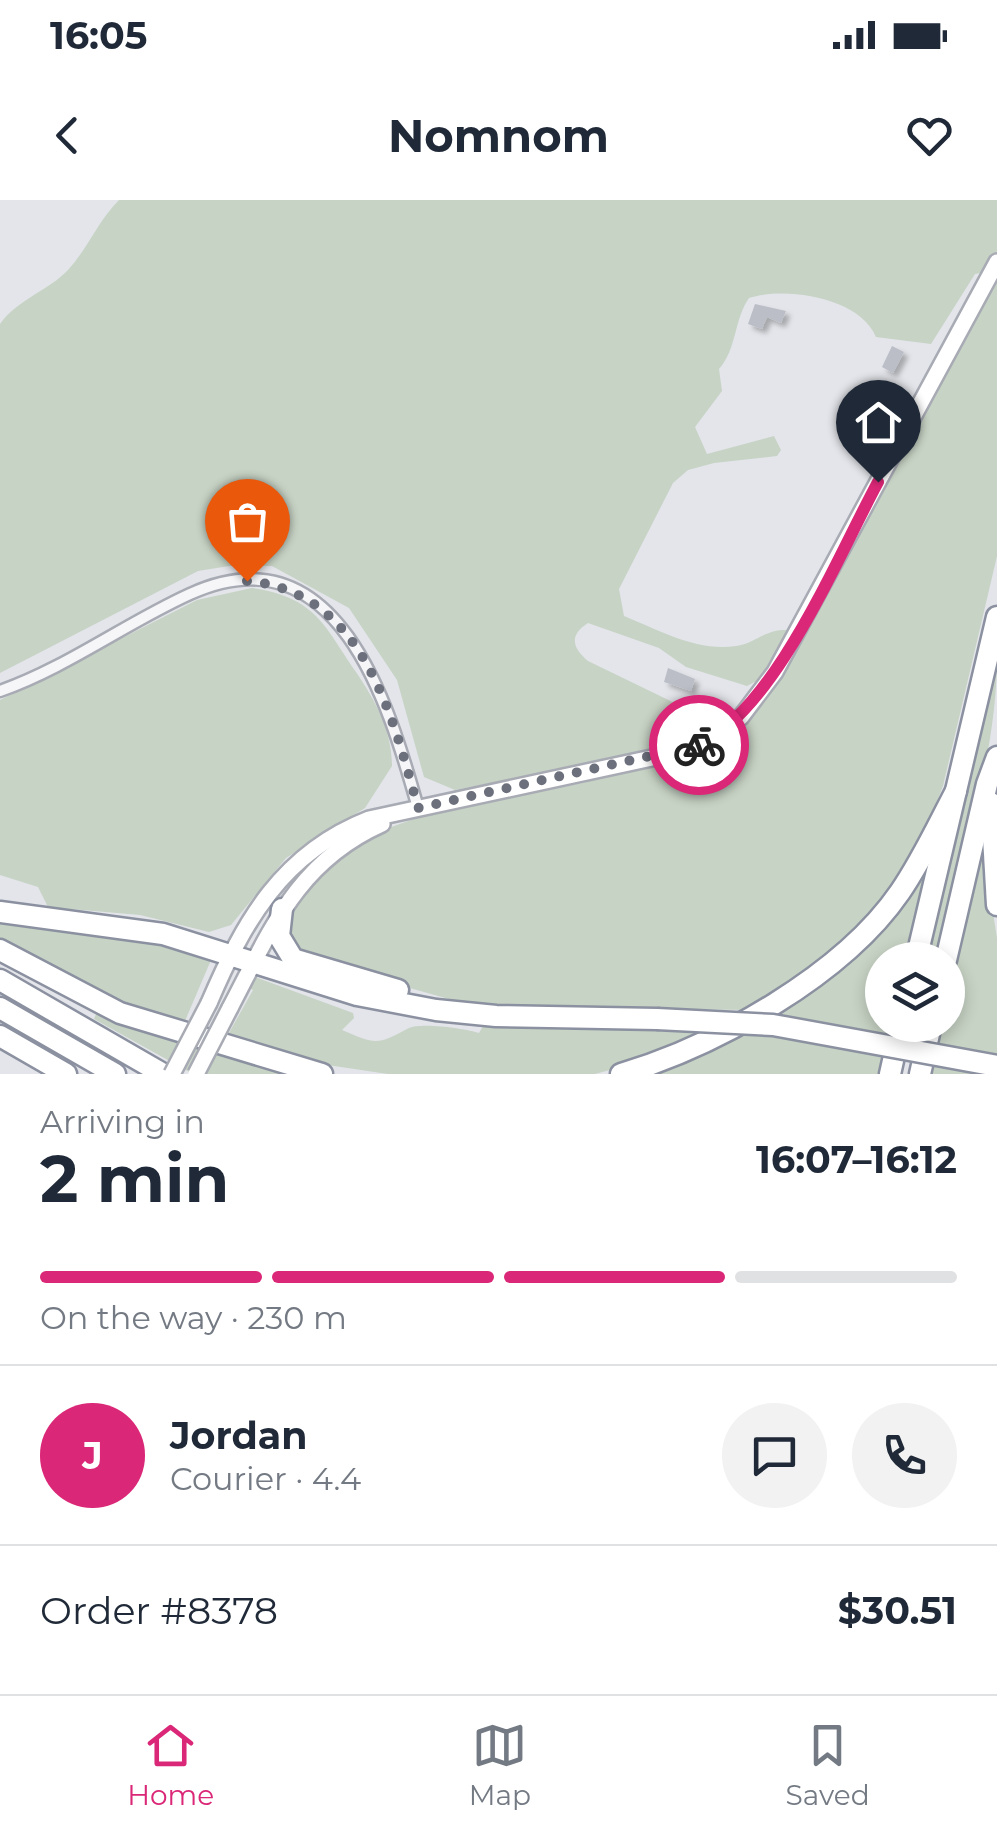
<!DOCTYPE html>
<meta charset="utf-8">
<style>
body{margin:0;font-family:Montserrat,sans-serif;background:#f2f2f3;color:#1f2937;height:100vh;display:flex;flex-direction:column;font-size:38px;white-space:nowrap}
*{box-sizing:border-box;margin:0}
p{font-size:32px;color:#747a83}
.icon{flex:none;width:55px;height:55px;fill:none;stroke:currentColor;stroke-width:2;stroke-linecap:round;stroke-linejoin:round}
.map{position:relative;height:874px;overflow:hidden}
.side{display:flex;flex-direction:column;background:#fff;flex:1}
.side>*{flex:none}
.tools{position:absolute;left:865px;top:742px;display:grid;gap:20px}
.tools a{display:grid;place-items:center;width:100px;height:100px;border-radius:50%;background:#fff;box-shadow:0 5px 15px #0003;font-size:50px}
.pin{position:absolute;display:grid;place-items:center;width:85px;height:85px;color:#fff;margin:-102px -42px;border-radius:50% 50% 50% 0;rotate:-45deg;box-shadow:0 0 10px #0007}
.pin .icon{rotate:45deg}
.courier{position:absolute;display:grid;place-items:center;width:100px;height:100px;margin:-50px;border:8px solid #db2777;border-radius:50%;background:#fff;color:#222;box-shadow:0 2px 12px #0007}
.headline em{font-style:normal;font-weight:700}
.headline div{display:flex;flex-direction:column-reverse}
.headline{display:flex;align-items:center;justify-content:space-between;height:170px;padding:0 40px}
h1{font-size:65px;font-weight:700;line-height:75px}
.bar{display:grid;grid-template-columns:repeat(4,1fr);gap:15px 10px;align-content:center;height:120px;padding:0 40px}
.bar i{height:12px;border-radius:8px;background:#e0e1e3}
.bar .current{background:#db2777}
.bar p{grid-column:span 4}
.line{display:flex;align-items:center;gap:25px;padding:0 40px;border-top:2px solid #e0e1e3}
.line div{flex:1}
.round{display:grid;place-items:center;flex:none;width:105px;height:105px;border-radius:52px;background:#f2f2f3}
.status{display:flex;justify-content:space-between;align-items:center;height:70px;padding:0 50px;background:#fff;direction:ltr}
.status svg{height:28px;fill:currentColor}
header{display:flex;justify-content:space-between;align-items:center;height:130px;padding:0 40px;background:#fff;font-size:45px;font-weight:700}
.tab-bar{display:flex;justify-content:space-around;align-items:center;height:140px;border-top:2px solid #e0e1e3;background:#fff;font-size:28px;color:#747a83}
.tab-bar a{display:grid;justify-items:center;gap:5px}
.tab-bar .current{color:#db2777}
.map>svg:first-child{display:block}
.green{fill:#c7d3c5}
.building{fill:#bbbec7;filter:url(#shadow)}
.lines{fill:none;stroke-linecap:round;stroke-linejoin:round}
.street-casing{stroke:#a8abb4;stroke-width:15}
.secondary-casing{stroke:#a8abb4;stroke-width:20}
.highway-casing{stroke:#8b91a0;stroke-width:25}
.street{stroke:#f6f6f9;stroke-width:10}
.secondary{stroke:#fff;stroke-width:15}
.highway{stroke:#fff;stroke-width:20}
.secondary-bridge-casing{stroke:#a8abb4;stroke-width:20;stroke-linecap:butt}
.highway-bridge-casing{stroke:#8b91a0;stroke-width:25;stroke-linecap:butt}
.secondary-bridge{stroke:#fff;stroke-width:15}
.highway-bridge{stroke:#fff;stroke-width:20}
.done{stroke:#6c707c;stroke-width:10;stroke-dasharray:0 18}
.route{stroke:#db2777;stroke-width:12}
</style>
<div class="status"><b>16:05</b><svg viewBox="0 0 49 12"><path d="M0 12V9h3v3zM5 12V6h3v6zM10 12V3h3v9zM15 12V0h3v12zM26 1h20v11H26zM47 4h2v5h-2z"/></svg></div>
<header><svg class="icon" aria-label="back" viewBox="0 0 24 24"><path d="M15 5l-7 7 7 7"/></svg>Nomnom<svg class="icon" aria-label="heart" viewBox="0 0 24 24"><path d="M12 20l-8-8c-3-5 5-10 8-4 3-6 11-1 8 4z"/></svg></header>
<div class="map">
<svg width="997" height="874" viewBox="0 0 997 874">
<defs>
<filter id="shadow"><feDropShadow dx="4.5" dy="4.5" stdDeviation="2.5" flood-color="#0004"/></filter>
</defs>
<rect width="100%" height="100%" fill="#e3e5ea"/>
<!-- green -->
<g class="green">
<path d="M119 0H997V51L985 72 975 74 931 144 876 137C860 98 787 86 749 98 734 119 737 149 719 169L722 191 695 227 707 254 774 236 781 250 777 256 714 263 688 270 673 283 619 389 624 416C659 430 697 452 736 446 756 443 765 429 787 430L760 479 747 486 686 467 659 448 588 423C569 435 572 448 588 461L689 510 701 509 716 523 685 543 664 549 455 590 424 577 397 480 349 408 272 366H229L198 371 0 473V124C18 99 48 91 68 70 88 48 98 21 119 0Z"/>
<path d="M997 76V356L943 586 917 651 880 705 839 745 748 810 498 806 456 801 303 758 290 748 288 716 326 664 369 635 422 616 583 583 706 548 744 519 787 464Z"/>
<path d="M252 388C316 398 323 424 356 472 375 500 392 531 392 566L365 608 286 658 231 725 209 732 140 715 48 707 38 687 0 675V500L197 400Z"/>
<path d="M997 457C997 558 960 662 936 760H924Z"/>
<path d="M982 645 997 738V874H929L940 825H948V792Z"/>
<path d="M928 665 905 760H882V825H890L878 874H636L778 804Z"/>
<path d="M0 718 138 736 211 760 182 828 158 821 0 741Z"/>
<path d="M255 777 353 813 354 818 342 830C377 845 377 845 409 828 422 822 468 829 479 833L486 821 722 825 643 861 595 874H388L314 863 225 840 253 790 249 788Z"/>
<path d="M98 809 301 874H193L94 819Z"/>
</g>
<!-- building -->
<g class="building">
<path d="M755 104 786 111 781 123 767 117 762 129 748 124Z"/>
<path d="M892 146 904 152 893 173 882 167Z"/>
<path d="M668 468 695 479 691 491 664 482Z"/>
</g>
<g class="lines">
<defs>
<path id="street" d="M0 491C66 468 126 423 190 394 337 327 389 504 418 608"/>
<g id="secondary">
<path d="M209 803C244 721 282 653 369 619L684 551 741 517 775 472 997 62"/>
<path d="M230 808C271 730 297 662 382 624"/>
</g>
<g id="highway">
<path d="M991 603 997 705"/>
<path d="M282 709 279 736 293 759 398 790"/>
<path d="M0 712 163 734 357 795 436 810 496 816 657 819"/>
<path d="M0 750 120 813 322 874"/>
<path d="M916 760 997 417"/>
<path d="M946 760 987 584 997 557"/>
<path d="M0 780 163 874"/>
<path d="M0 808 115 874"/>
<path d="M0 836 66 874"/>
<path d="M621 874C716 846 843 775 900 692 922 660 938 625 956 591"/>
<path d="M890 874 901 825"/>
<path d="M920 874 931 825"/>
</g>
</defs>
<!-- street casing -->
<use href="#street" class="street-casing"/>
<!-- secondary casing -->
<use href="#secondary" class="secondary-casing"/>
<!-- highway casing -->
<use href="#highway" class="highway-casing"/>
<!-- street -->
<use href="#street" class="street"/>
<!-- secondary -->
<use href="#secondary" class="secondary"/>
<!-- highway -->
<use href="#highway" class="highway"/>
<defs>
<g id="secondary-bridge">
<path d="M172 874 209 803"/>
<path d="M196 874 230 808"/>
</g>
<path id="highway-bridge" d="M657 819 773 825 997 866"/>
</defs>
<!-- secondary-bridge casing -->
<use href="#secondary-bridge" class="secondary-bridge-casing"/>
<!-- highway-bridge casing -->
<use href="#highway-bridge" class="highway-bridge-casing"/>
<!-- secondary-bridge -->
<use href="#secondary-bridge" class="secondary-bridge"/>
<!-- highway-bridge -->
<use href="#highway-bridge" class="highway-bridge"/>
</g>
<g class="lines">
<!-- done -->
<path class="done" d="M247 381C362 391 392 513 418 608L699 545"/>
<!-- route -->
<path class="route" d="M699 545C776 508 837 358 878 282"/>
</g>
</svg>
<div class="tools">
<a><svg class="icon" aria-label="layers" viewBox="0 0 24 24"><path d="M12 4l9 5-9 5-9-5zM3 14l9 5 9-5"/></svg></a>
</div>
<div class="pin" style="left:247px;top:381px;background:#ea580c"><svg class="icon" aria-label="bag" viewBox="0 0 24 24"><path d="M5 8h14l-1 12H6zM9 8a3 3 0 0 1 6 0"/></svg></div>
<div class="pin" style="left:878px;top:282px;background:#1f2937"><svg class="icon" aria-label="home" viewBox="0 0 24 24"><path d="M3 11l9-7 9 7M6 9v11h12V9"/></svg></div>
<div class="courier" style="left:699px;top:545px"><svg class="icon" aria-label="bike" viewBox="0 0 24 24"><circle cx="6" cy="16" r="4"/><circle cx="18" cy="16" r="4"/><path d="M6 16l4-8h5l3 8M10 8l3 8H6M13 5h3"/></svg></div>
</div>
<section class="side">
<div class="headline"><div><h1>2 min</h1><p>Arriving in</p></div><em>16:07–16:12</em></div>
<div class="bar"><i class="current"></i><i class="current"></i><i class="current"></i><i></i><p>On the way · 230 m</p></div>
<div class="line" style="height:180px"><b class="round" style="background:#db2777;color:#fff">J</b><div><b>Jordan</b><p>Courier · 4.4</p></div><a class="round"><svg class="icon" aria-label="chat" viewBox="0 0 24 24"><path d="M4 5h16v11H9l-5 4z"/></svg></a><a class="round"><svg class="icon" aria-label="phone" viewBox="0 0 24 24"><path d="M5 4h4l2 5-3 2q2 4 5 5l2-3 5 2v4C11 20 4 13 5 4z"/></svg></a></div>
<div class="line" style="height:130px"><div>Order #8378</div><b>$30.51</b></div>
</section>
<nav class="tab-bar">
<a class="current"><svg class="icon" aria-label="home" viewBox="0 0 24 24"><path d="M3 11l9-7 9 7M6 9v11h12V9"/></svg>Home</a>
<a><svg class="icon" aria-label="map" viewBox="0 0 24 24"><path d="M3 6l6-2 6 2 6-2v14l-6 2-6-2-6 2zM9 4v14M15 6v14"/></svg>Map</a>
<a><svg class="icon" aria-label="saved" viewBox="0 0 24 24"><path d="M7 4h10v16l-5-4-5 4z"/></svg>Saved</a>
</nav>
